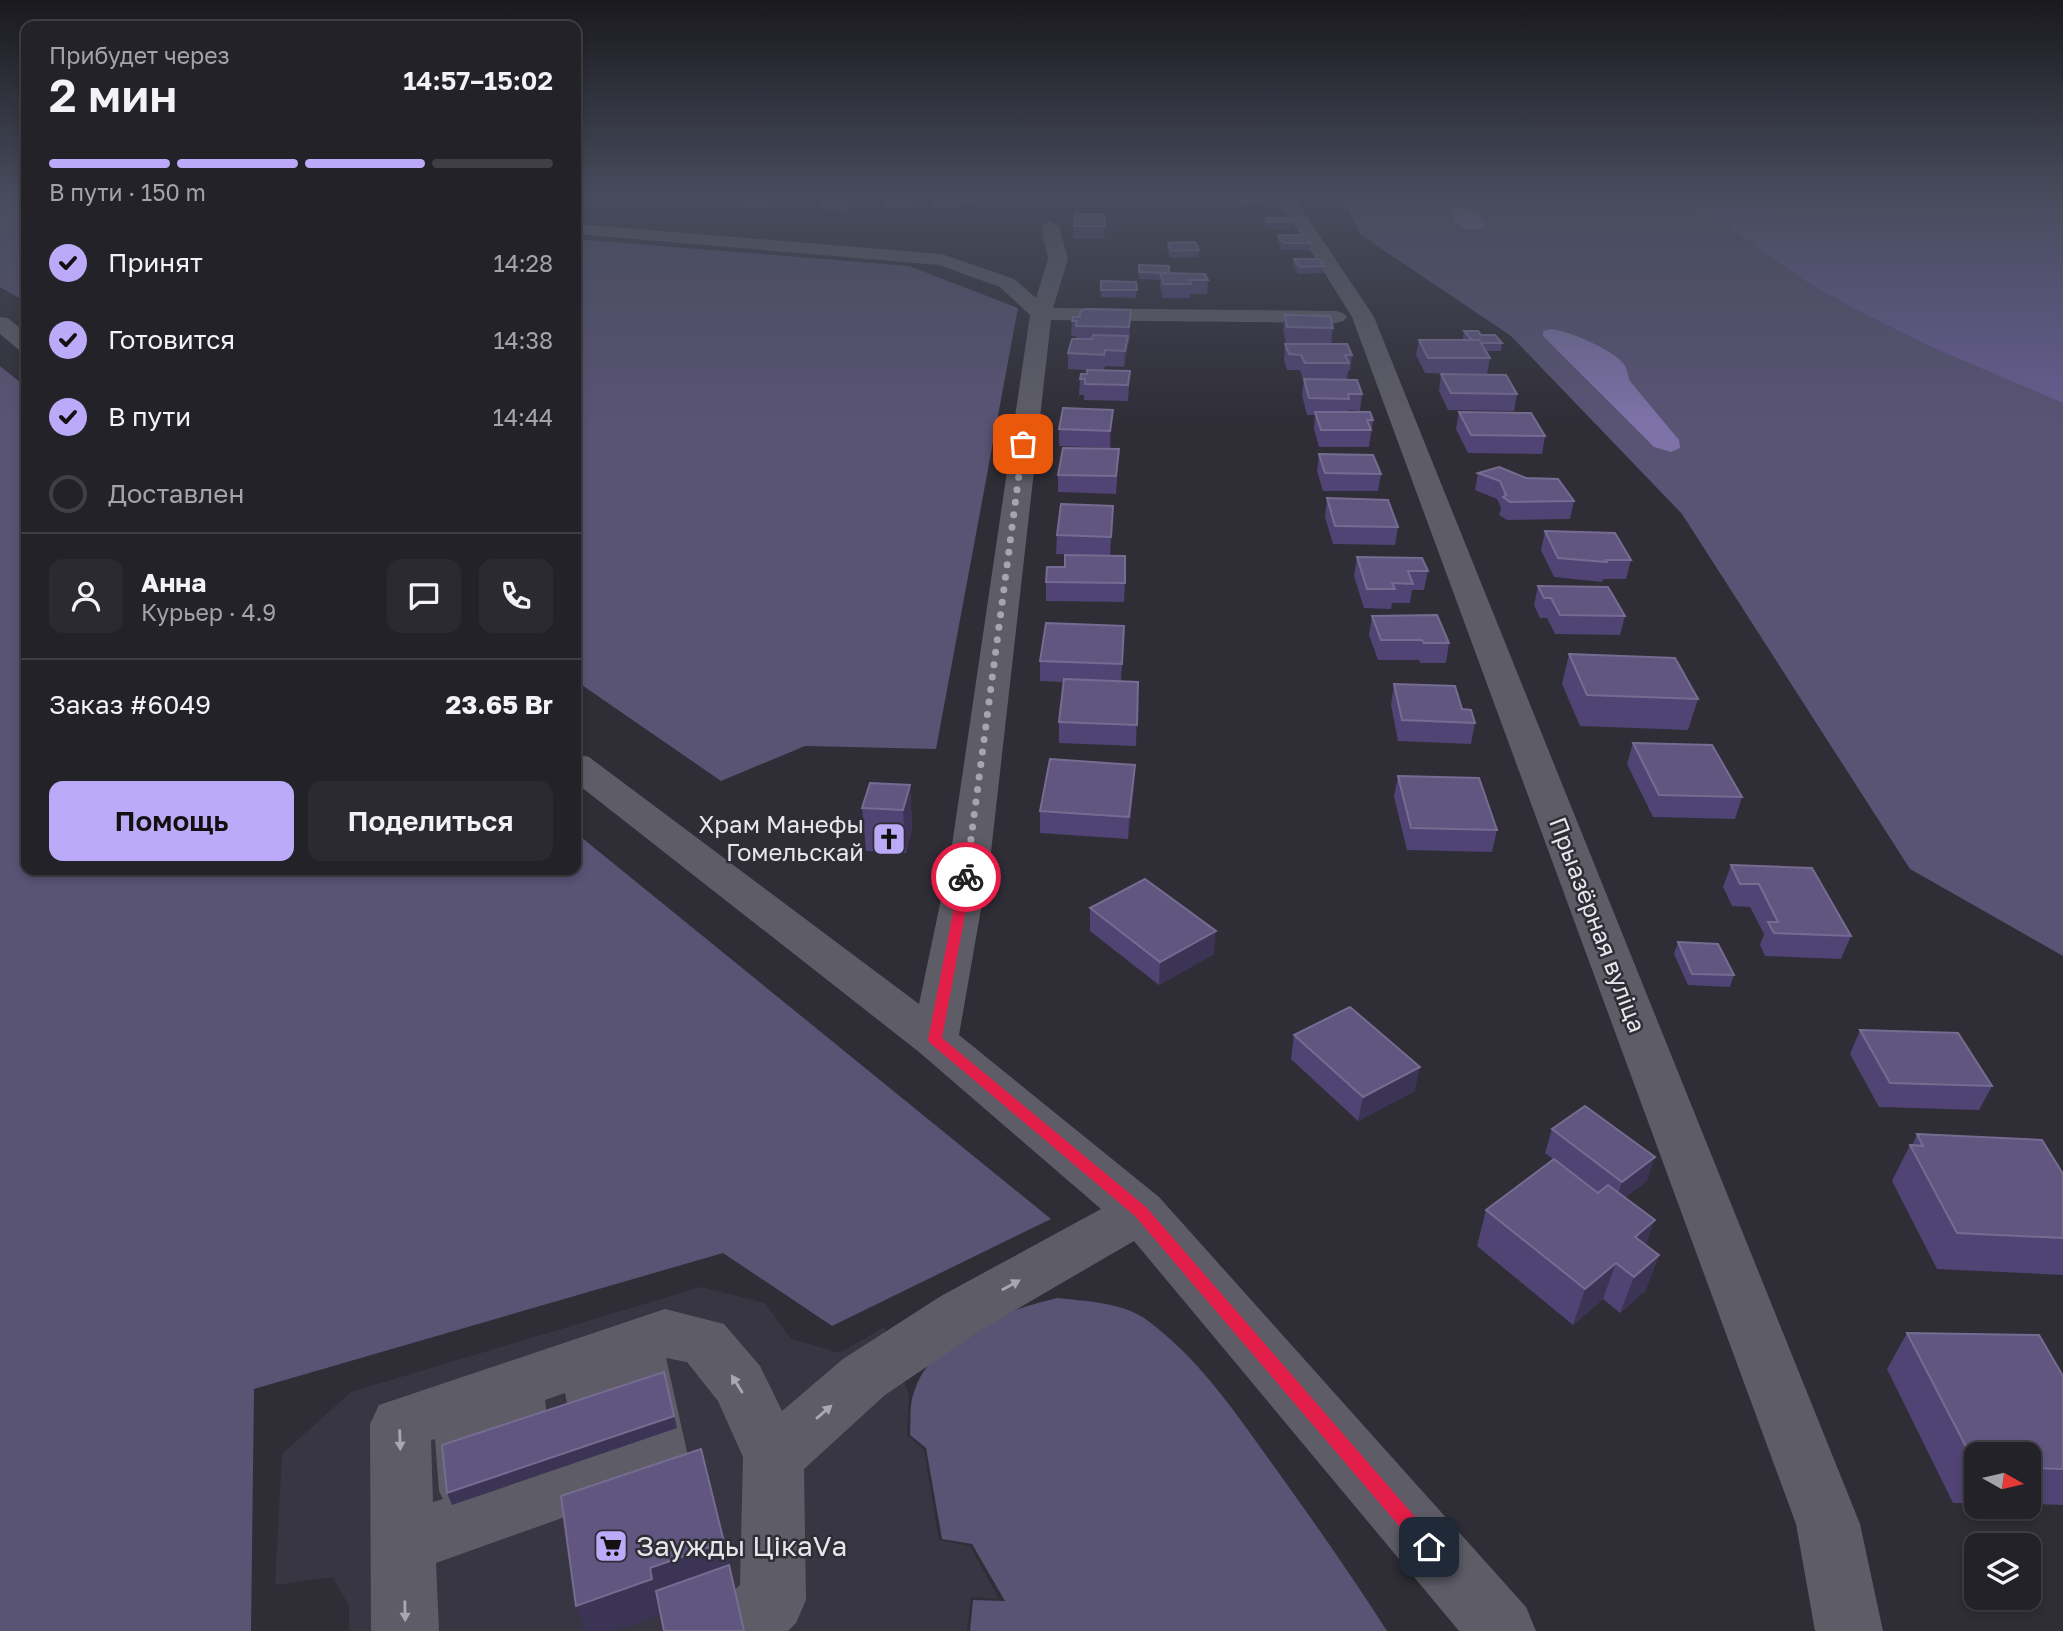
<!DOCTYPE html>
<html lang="ru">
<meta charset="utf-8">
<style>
body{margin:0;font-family:"Golos Text",sans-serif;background:#2b2a30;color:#f1f3f6;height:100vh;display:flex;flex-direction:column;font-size:26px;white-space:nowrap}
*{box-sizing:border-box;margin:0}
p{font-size:23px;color:#a3a4a8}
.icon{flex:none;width:38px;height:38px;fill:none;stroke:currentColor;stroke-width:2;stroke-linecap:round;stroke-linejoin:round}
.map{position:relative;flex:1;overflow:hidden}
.panel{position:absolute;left:21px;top:21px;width:560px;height:854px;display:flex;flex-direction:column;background:#232228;border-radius:14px;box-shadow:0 4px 10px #0003,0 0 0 2px #403f45}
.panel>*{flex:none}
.needle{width:46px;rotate:98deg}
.tools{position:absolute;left:1964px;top:1442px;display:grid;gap:14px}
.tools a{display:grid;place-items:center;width:77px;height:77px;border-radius:14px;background:#232228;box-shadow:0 4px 10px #0003,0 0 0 2px #403f45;font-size:35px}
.pin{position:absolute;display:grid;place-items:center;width:60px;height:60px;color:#fff;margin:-30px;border-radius:14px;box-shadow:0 4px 10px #0006}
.courier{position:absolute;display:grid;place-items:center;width:70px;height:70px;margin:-35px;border:5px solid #e11d48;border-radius:50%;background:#fff;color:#222;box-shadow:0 2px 9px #0007}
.summary em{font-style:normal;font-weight:600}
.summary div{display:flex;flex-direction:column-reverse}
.summary{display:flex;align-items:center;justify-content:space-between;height:119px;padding:0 28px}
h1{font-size:46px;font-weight:600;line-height:52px}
.bar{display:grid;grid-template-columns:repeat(4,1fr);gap:10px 7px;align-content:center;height:84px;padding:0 28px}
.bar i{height:9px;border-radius:5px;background:#403f45}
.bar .selected{background:#baaaf7}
.bar p{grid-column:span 4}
.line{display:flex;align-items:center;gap:18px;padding:0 28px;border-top:2px solid #403f45}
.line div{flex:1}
.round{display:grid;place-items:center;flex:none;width:74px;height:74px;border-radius:14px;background:#2b2a30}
ol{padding:0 28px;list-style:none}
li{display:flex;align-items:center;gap:21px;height:77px}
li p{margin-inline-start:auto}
li .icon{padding:7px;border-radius:50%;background:#baaaf7;color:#111;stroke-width:4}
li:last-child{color:#a3a4a8}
li i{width:38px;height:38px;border:4px solid #403f45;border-radius:50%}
.cta{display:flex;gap:14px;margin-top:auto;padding:14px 28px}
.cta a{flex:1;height:80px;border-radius:14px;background:#baaaf7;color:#111;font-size:28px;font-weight:600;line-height:80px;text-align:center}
.cta a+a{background:#2b2a30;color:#f1f3f6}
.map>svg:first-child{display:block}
.built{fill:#393644}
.green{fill:#595374}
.forest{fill:#685d92}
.water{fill:#7e73a9}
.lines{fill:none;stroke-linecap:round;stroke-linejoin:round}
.minor{fill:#5e5d67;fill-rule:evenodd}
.wall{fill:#4f4473}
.shaded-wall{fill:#3c3455}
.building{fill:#605680;stroke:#756c91;stroke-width:2}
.oneway{fill:#a9a8b0}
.route{fill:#e11d48}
.done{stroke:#a7a5ac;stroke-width:7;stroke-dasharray:0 12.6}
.labels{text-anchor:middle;stroke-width:5;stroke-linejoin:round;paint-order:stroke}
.poi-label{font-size:24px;fill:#e7e6eb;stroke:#2f2d36;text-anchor:end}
.street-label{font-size:24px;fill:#e7e6eb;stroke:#2f2d36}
.near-poi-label{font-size:28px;fill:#e7e6eb;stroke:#2f2d36;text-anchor:start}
</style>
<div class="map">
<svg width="2063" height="1631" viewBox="0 0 2063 1631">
<rect width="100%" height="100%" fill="#2f2d36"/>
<!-- built -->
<path class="built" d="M701 1287 765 1303 791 1339 840 1353 884 1327 909 1394 907 1435 924 1450 939 1540 970 1546 999 1599 971 1597 967 1631H349V1606L333 1577 275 1585 282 1454 351 1392Z"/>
<!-- green -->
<g class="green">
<path d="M0 197H26V302L0 287Z"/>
<path d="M1342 197H2063V956L1910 869 1682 514 1511 336 1361 235Z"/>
<path d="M576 239 909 266 1018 308 936 749 805 746 721 781 576 681Z"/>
<path d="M0 366 26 387V870H576V833L1051 1219 832 1326 723 1253 254 1389 251 1631H0Z"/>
<path d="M1057 1298C1084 1301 1120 1302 1144 1318 1199 1357 1237 1415 1276 1469 1314 1522 1352 1576 1387 1631H970L973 1600 1005 1601 972 1544 942 1539 926 1448 910 1435C911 1421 909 1405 914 1392 931 1337 1006 1310 1057 1298Z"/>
</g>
<!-- forest -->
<path class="forest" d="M1671 197H2063V200L2050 201 2063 210V403L1936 349 1857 310 1804 280 1729 227Z"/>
<!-- water -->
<g class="water">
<path d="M1457 208C1469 209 1484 213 1486 227 1474 232 1461 230 1453 220L1455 214 1452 210Z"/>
<path d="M1551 329C1569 331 1612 349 1624 364 1627 369 1628 374 1629 380L1679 440 1680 448 1671 452 1654 447 1543 336V331Z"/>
</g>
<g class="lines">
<!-- minor -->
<g class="minor">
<path d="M1277 197H1294L1374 317 1860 1524 1883 1631H1815L1796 1524 1352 317Z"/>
<path d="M1050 221 1059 226 1068 259 1053 308 1336 311 1343 313 1347 317 1343 321 1336 323 1051 320 991 852 959 1035 1159 1197 1526 1607 1536 1631H1459L1134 1241 981 1330 885 1395 804 1469 806 1600 796 1623 788 1631H711L710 1627 719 1603 740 1585 743 1457 718 1401 687 1362 666 1358 688 1456 680 1476 436 1563 439 1631H371L370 1424 379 1405 665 1309 724 1324 760 1366 782 1411 843 1359 941 1296 1101 1209 919 1052 576 783V754L589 757 919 1004 951 852 1030 315 1000 287 939 265 576 234V224L942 254 1014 279 1036 298 1048 259 1041 226ZM565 1393 577 1454 553 1463 545 1400ZM435 1439 439 1491 443 1499 433 1502 431 1440Z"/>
<path d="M0 317 8 318 26 333V351L18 349 0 334Z"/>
</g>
</g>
<!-- wall -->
<g class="wall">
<path d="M673 197H700L696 200 673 199Z"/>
<path d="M777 197 768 207 742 206V199Z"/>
<path d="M819 197H858V199L848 210 819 209Z"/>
<path d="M888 197H916V198L909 208 886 207 885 201Z"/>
<path d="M935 197H977V205H959L958 208H934Z"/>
<path d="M1237 197H1268L1270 199 1269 205 1240 206 1237 202Z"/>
<path d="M1074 217 1105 226 1104 239H1074Z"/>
<path d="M1265 218 1292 222 1291 229H1266L1265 225Z"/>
<path d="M1278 235 1310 243V250H1282L1277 242Z"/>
<path d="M1168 243 1199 250 1198 257 1170 258 1167 249Z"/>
<path d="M1294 259 1324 266 1323 273 1298 274 1293 266Z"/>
<path d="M1139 265 1169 273 1208 280 1207 294H1190V298H1163L1160 287V280L1139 279Z"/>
<path d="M1101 281 1137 290 1136 298 1101 297Z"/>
<path d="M1131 310 1129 343H1128L1127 351 1124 367 1105 366 1104 370 1130 371 1128 401 1084 400V395H1079L1080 379 1087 374V370L1068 369V353L1076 339V336H1071L1072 321 1080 317Z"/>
<path d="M1285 315 1333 328 1331 344 1286 343 1283 330Z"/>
<path d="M1464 331 1481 335 1502 343 1501 351H1486L1490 358 1487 374 1425 373 1416 355 1419 340H1464L1463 339Z"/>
<path d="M1285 344 1352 355 1350 371H1348L1347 379H1303L1300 370H1287L1284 360Z"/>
<path d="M1441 374 1517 394 1514 411 1448 410 1439 391Z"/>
<path d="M1304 379 1362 394 1360 411 1348 410V412L1373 420 1369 447H1319L1314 429 1315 415H1307L1302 395Z"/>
<path d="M1113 410 1110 448 1059 446V429Z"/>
<path d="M1459 412 1545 436 1542 454 1468 453 1456 429Z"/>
<path d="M1119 449 1116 494 1058 492V475Z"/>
<path d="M1319 454 1381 474 1378 491H1323L1317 471Z"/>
<path d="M1478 473 1574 501 1570 519 1507 520 1499 515 1501 508 1497 499 1475 490Z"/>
<path d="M1327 498 1398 527 1395 545 1333 544 1325 517Z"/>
<path d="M1113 506 1110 556 1056 554 1057 535Z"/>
<path d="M1545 531 1631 560 1626 579H1603L1602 582 1554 577 1541 550Z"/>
<path d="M1357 557 1428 571 1424 590H1412L1410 603H1392L1391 609 1364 608 1354 576Z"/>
<path d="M1046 582 1125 583 1124 602 1046 601Z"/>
<path d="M1538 586 1625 616 1620 635 1555 634 1547 618H1540L1534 605Z"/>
<path d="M1372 616 1449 643 1446 663H1420L1419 660H1378L1369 635Z"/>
<path d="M1124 626 1121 682H1138L1136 746 1059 743V722L1064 682 1040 681V661Z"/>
<path d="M1569 654 1698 699 1688 730 1580 726 1562 684Z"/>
<path d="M1394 684 1462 709 1475 723 1471 744 1398 741 1391 705Z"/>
<path d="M1633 743 1742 797 1735 819 1653 817 1627 764Z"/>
<path d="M1135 765 1134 786 1128 839 1040 833V811Z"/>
<path d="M1398 776 1497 830 1492 852 1407 850 1394 797Z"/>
<path d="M910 785 912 828 906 853 866 851 862 808Z"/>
<path d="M1731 865 1851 936 1841 959 1765 956 1760 945 1764 934 1750 907 1732 906 1723 887Z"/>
<path d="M1090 908 1214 954 1159 985 1090 931Z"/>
<path d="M1678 942 1734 975 1730 987 1688 985 1674 954Z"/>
<path d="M1860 1030 1992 1086 1979 1110 1879 1107 1850 1054Z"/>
<path d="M1294 1035 1415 1091 1358 1121 1291 1059Z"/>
<path d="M1552 1129 1647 1181 1624 1198 1646 1245 1659 1255 1645 1291 1620 1313 1603 1299 1573 1325 1477 1246 1486 1210 1553 1159 1545 1153Z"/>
<path d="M1917 1134 2063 1238V1275L1937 1269 1892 1181 1910 1145 1912 1146Z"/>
<path d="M1907 1333 2063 1376V1505L2028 1504V1454H1976V1503H1953L1887 1369Z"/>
</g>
<!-- shaded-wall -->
<g class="shaded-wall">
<path d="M770 197H777L768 207 767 200Z"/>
<path d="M858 197V199L848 210V198Z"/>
<path d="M912 197H916V198L909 208 908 202Z"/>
<path d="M1128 336 1127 351 1124 367 1125 351Z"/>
<path d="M1113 410 1112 427 1110 448V431Z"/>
<path d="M1135 765 1134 786 1128 839 1129 817Z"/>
<path d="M910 785 912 828 906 853 903 810Z"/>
<path d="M1216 931 1214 954 1159 985 1160 962Z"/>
<path d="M1420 1067 1415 1091 1358 1121 1363 1097Z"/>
<path d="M1655 1157 1647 1181 1614 1206 1622 1182Z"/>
<path d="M1655 1220 1642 1256 1635 1237Z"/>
<path d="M1659 1255 1645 1291 1620 1313 1634 1277Z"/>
<path d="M1616 1263 1603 1299 1573 1325 1585 1289Z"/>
<path d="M664 1372 677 1428 452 1505 447 1493Z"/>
<path d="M724 1542 732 1577 662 1614 615 1631H585L576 1606 650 1568Z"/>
</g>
<!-- building -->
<g class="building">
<path d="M744 197H770L767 200 742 199Z"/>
<path d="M888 197H912L908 202 885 201Z"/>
<path d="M935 197H977V199H958V202H934Z"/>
<path d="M1239 197H1268L1270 199 1241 200Z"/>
<path d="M1075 214H1104L1105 226H1074Z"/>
<path d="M1265 218H1290L1292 222H1267Z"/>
<path d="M1278 235H1305L1310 243H1283Z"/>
<path d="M1195 242 1199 250 1171 251 1168 243Z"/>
<path d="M1294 259H1319L1324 266 1299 267Z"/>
<path d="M1139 265 1169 266V273L1139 272Z"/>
<path d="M1160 273 1205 274 1208 280H1189L1191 284H1164Z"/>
<path d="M1101 281 1136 282 1137 290H1101Z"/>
<path d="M1086 309 1131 310 1129 327 1076 326 1077 321H1072L1073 317H1080V311Z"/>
<path d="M1285 315 1330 316 1333 328 1287 327Z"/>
<path d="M1464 331H1478L1481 335H1495L1502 343H1481L1479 340H1472Z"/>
<path d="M1093 335 1128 336 1125 351 1105 350 1104 355 1068 353 1072 339H1092Z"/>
<path d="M1419 340H1479L1490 358H1428Z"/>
<path d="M1285 344H1347L1352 355H1345L1349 363H1305L1301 355 1289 354Z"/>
<path d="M1087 370 1130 371 1128 385 1085 384V379H1080L1081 374H1087Z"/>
<path d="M1441 374 1506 375 1517 394 1451 393Z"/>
<path d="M1304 379 1357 380 1362 394H1348L1349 399 1309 398Z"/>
<path d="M1063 408 1113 410 1110 431 1059 429Z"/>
<path d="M1315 412H1370L1373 420H1367L1371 430H1321Z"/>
<path d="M1459 412 1531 413 1545 436 1471 435Z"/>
<path d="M1063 448 1119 449 1116 476 1058 475Z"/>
<path d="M1319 454 1373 455 1381 474 1325 473Z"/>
<path d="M1499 467 1526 478 1558 479 1574 501 1510 502 1503 497 1506 495 1500 481 1478 473Z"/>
<path d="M1327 498 1388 500 1398 527 1335 526Z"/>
<path d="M1061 504 1113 506 1111 537 1057 535Z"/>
<path d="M1545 531 1615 533 1631 560H1606L1607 562 1558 558Z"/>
<path d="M1065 555 1125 556V583L1046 582 1047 567H1065Z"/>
<path d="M1357 557 1422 558 1428 571H1408L1413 584 1392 583 1395 589H1367Z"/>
<path d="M1538 586 1608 587 1625 616 1560 615 1551 598H1544Z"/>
<path d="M1437 615 1449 643H1424L1422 640H1381L1372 616Z"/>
<path d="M1046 623 1124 626 1122 664 1040 661Z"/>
<path d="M1569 654 1675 658 1698 699 1587 695Z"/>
<path d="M1064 679 1138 682 1137 725 1059 722Z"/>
<path d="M1394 684 1455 686 1462 709 1471 710 1475 723 1402 720Z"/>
<path d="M1633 743 1712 745 1742 797 1659 795Z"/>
<path d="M1050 759 1135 765 1129 817 1040 811Z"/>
<path d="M1398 776 1479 778 1497 830 1411 828Z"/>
<path d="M870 783 910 785 903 810 862 808Z"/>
<path d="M1731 865 1812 868 1851 936 1774 933 1768 922H1778L1759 884H1740Z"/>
<path d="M1145 879 1216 931 1160 962 1090 908Z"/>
<path d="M1678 942 1718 944 1734 975 1692 974Z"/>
<path d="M1350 1007 1420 1067 1363 1097 1294 1035Z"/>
<path d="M1860 1030 1958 1033 1992 1086 1890 1083Z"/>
<path d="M1585 1106 1655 1157 1622 1182 1552 1129Z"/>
<path d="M1917 1134 2042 1140 2063 1174V1238L1957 1233 1910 1145 1923 1146Z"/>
<path d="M1554 1159 1598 1193 1608 1185 1655 1220 1635 1237 1659 1255 1634 1277 1616 1263 1585 1289 1486 1210Z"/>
<path d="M1907 1333 2039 1335 2063 1376V1469L2028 1468V1454H1976V1466Z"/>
<path d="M664 1372 674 1416 447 1493 442 1445Z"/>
<path d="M701 1449 724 1542 650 1568 652 1579 576 1606 561 1496Z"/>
<path d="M729 1565 744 1631H664L656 1591Z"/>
</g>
<!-- one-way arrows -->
<defs><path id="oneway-solid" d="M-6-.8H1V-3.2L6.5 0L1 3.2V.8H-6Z" transform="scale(1.75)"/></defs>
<g class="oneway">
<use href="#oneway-solid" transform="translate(1011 1285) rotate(-29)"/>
<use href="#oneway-solid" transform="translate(737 1384) rotate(-122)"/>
<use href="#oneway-solid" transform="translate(824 1412) rotate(-41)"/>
<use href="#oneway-solid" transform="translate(400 1440) rotate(88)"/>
<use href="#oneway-solid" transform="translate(405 1611) rotate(89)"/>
</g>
<!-- sky -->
<linearGradient id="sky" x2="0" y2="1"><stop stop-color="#1a191e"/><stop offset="0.46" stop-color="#474c5d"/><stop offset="1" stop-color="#474c5d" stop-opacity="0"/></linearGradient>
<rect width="2063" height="426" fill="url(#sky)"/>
<!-- route -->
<path class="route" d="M966 873 972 877 942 1038 1146 1207 1436 1541 1439 1547 1436 1554 1429 1556 1423 1554 1135 1216 930 1043 928 1040 960 877Z"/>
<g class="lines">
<!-- done -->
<path class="done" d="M966 877 1023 444"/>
</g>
<!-- icons -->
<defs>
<symbol id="church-square" viewBox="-11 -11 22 22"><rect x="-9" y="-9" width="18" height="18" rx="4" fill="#baaaf7" stroke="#2f2d36"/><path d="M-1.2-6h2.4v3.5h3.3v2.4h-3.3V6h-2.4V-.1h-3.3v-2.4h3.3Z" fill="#111"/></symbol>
<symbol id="supermarket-square" viewBox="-11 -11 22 22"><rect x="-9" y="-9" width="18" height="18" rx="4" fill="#baaaf7" stroke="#2f2d36"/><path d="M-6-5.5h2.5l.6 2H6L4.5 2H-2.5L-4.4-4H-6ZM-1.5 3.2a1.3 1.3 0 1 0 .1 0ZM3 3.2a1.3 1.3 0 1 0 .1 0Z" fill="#111"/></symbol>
</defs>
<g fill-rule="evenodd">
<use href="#church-square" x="870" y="820" width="38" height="38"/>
<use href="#supermarket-square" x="592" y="1527" width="38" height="38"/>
</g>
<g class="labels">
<!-- poi labels -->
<g class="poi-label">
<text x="864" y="833">Храм Манефы<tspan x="864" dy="28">Гомельскай</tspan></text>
</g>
<!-- street labels -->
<g class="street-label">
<text transform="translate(1597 925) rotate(69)" y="8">Прыазёрная вуліца</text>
</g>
<!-- near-poi labels -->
<g class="near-poi-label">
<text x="636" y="1556">Заужды ЦікаVа</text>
</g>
</g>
</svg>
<div class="tools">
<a><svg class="needle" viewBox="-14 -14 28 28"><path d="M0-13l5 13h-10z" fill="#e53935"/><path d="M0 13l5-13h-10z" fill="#a3a4a8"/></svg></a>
<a><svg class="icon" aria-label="layers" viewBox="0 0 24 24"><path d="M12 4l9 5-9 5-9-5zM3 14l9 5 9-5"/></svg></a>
</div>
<div class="pin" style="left:1023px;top:444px;background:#ea580c"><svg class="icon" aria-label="bag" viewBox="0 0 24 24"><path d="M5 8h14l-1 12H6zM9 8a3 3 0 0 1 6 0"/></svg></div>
<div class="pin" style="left:1429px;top:1547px;background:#1f2937"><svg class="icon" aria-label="home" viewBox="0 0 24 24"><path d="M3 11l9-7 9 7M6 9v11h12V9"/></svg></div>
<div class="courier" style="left:966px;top:877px"><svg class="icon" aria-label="bike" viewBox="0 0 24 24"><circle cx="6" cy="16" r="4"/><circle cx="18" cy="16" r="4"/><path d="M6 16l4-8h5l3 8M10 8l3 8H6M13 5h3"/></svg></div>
<section class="panel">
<div class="summary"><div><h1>2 мин</h1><p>Прибудет через</p></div><em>14:57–15:02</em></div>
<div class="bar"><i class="selected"></i><i class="selected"></i><i class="selected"></i><i></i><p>В пути · 150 m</p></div>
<ol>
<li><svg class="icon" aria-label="check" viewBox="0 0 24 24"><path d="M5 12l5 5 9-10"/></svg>Принят<p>14:28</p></li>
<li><svg class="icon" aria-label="check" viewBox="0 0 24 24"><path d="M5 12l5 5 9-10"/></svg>Готовится<p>14:38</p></li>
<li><svg class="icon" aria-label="check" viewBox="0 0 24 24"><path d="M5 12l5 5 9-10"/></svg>В пути<p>14:44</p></li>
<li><i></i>Доставлен</li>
</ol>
<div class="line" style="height:126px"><a class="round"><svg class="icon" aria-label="person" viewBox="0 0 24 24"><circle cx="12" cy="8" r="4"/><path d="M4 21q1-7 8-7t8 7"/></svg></a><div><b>Анна</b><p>Курьер · 4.9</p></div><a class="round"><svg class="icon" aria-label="chat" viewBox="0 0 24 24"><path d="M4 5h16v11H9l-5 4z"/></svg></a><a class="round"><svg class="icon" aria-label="phone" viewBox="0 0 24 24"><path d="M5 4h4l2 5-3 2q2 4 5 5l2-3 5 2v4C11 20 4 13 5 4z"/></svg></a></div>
<div class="line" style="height:91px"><div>Заказ #6049</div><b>23.65 Br</b></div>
<div class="cta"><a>Помощь</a><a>Поделиться</a></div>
</section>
</div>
